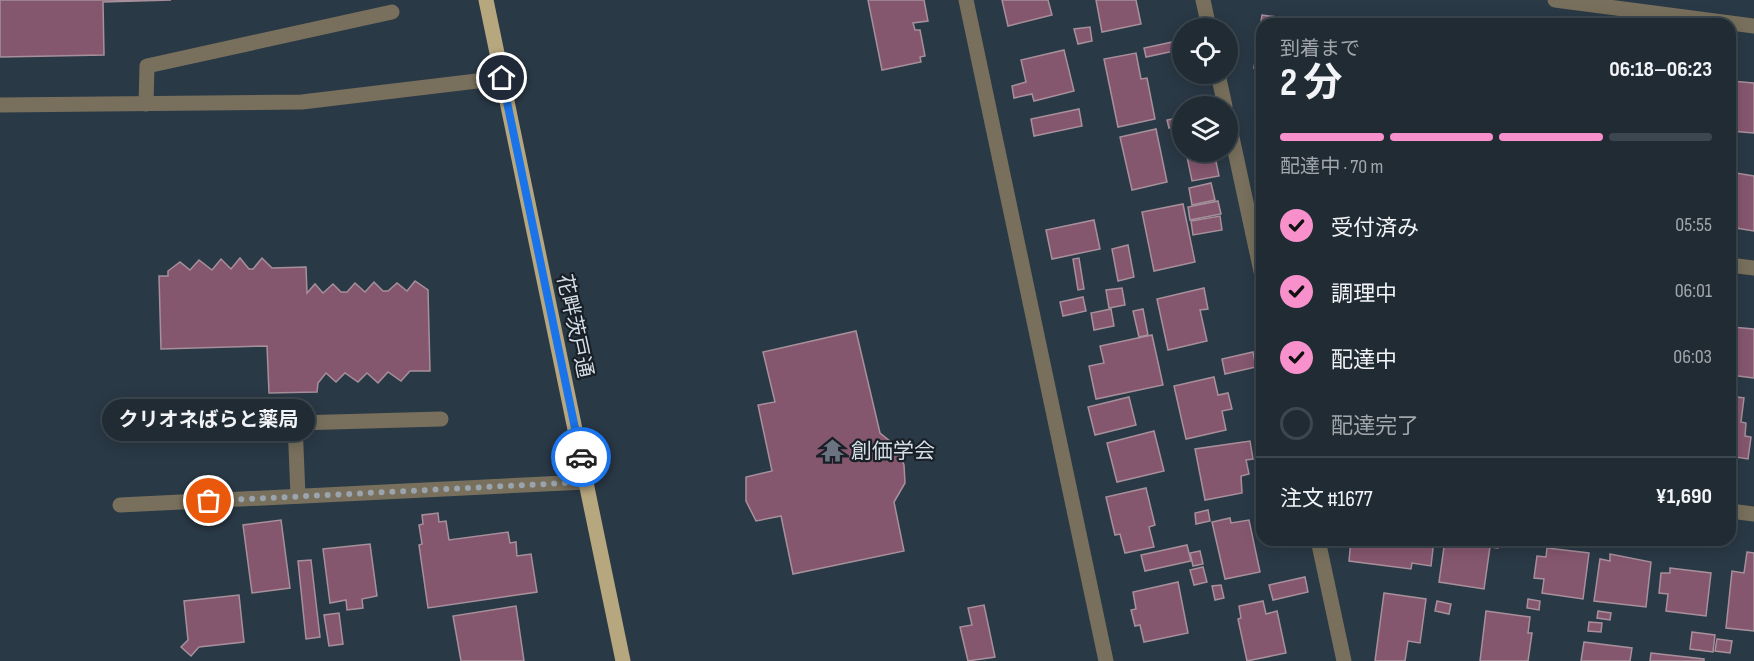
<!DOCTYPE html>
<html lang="ja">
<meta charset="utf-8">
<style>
body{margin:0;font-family:"Sofia Sans Condensed","Noto Sans JP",sans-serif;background:#28333c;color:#f1f3f6;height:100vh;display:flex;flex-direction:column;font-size:22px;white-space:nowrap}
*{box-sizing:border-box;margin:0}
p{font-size:20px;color:#a2a7ac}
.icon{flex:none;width:33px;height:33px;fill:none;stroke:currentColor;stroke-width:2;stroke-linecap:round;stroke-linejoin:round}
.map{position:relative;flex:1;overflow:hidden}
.sheet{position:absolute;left:1256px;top:18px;width:480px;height:528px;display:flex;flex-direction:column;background:#202b34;border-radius:18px;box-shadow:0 3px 15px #0003,0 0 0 2px #3d474f}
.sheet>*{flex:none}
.fabs{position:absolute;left:1172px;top:18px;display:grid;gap:12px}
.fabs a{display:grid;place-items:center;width:66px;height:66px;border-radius:50%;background:#202b34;box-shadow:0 3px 15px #0003,0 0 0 2px #3d474f;font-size:30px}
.pin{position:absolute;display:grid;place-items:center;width:51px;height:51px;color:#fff;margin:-26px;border:3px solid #fff;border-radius:50%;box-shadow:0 2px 6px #0007}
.courier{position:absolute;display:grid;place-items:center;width:60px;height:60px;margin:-30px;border:4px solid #1a73e8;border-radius:50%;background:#fff;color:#222;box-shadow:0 2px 8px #0007}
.bubble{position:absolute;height:42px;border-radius:21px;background:#202b34;box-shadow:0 3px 15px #0003,0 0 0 2px #3d474f;font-size:20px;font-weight:700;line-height:42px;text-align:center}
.headline em{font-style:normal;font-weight:700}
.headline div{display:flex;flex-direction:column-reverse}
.headline{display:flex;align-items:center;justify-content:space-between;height:102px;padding:0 24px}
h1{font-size:39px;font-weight:700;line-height:45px}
.bar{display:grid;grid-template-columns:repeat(4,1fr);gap:9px 6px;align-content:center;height:72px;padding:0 24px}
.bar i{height:8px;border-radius:4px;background:#3d474f}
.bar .selected{background:#f890cc}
.bar p{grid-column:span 4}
.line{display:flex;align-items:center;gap:15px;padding:0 24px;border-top:2px solid #3d474f}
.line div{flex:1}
ol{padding:0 24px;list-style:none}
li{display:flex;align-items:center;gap:18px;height:66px}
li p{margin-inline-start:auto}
li .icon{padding:6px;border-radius:50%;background:#f890cc;color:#111;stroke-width:4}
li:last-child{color:#a2a7ac}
li i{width:33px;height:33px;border:3px solid #3d474f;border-radius:50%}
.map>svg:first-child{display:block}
.building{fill:#85576f;stroke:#a7909b;stroke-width:1.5}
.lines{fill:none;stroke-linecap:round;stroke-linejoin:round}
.minor{stroke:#78705c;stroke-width:15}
.major{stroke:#b7a77e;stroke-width:15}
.done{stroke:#99a4af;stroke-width:6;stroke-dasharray:0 10.8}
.route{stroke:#1a73e8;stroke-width:8}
.labels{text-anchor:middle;stroke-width:4.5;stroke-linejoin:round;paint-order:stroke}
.street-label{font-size:21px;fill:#d5dee7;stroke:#191f26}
.poi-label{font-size:21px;fill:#d5dee7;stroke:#191f26;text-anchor:start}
</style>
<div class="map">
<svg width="1754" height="661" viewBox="0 0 1754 661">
<rect width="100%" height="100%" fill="#2a3946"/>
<!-- building -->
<g class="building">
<path d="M0 0H171L103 2 104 55 0 57Z"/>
<path d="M868 0H924L928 21 913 23 915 30H920L925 56 920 57 921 62 882 70Z"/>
<path d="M1002 0H1048L1052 15 1008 26Z"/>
<path d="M1096 0H1136L1141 24 1102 32Z"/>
<path d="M1262 15 1312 22 1262 24V69L1254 68Z"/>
<path d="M1090 27 1092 41 1078 44 1074 29Z"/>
<path d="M1177 41 1179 50 1146 57 1144 48Z"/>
<path d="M1064 50 1074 91 1034 101 1032 94 1014 98 1012 86 1026 82 1021 60Z"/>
<path d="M1136 53 1141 79 1147 78 1155 119 1118 127 1104 59Z"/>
<path d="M1731 81 1754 83V133L1730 131Z"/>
<path d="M1079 109 1082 126 1034 136 1031 119Z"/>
<path d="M1182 117V125L1169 128 1167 120Z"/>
<path d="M1156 129 1167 182 1132 190 1120 137Z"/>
<path d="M1186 152H1214L1219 176 1192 181Z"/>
<path d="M1730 172 1754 176V231L1730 227Z"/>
<path d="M1211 183 1215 200 1192 205 1189 188Z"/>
<path d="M1218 201 1221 214 1190 220 1188 207Z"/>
<path d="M1183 204 1195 262 1154 271 1142 212Z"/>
<path d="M1220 216 1222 230 1193 235 1191 221Z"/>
<path d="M1094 220 1100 249 1052 259 1046 230Z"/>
<path d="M1128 245 1134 277 1118 281 1112 249Z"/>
<path d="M240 258 249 269H253L262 258 272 268 306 267 307 293 315 284 323 293 333 284 341 292H347L355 283 365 292 374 282 383 291H388L397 283 407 291 415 281 428 290 430 371H410L401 381 388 372 378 383 367 373 358 382 345 373 336 382 326 373 318 383 317 392 269 393 267 346 161 349 159 276H168V271L180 262 190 270 199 260 212 270 221 259 231 269Z"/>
<path d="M1079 258 1084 289 1078 290 1073 259Z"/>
<path d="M1122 288 1125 305 1109 308 1106 290Z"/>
<path d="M1204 288 1208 309 1200 310 1207 341 1168 350 1157 299Z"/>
<path d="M1083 297 1086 311 1063 316 1060 302Z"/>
<path d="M1111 309 1114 326 1094 330 1091 313Z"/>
<path d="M1143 309 1148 335 1139 337 1133 311Z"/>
<path d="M1732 327 1754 329V378L1730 375Z"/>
<path d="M856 331 880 433 896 446 904 465 905 483 894 502 904 551 793 574 781 516 756 521 746 501V477L772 471 758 405 775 402 763 352Z"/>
<path d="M1152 335 1163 385 1096 399 1089 366 1104 363 1100 346Z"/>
<path d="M1253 352 1256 367 1225 374 1222 359Z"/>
<path d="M1214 377 1218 395 1228 393 1232 409 1222 411 1226 430 1186 439 1174 386Z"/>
<path d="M1730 396 1744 398 1741 422 1746 423 1745 436 1751 437 1748 459 1730 456Z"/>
<path d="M1129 397 1136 425 1095 435 1088 407Z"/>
<path d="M1154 431 1164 471 1117 482 1107 443Z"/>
<path d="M1250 441 1253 459 1246 460 1249 474 1241 476 1242 493 1205 500 1195 449Z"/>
<path d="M1146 488 1155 525 1149 527 1154 547 1125 553 1120 534 1115 535 1106 497Z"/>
<path d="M1208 510 1210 521 1196 524 1195 513Z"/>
<path d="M438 513 439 522 446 521 449 540 508 532 510 543 516 542 517 556 531 554 537 592 428 608 419 545 422 544 419 525 423 524 422 515Z"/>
<path d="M1230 518 1231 523 1249 520 1260 572 1225 579 1212 522Z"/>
<path d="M281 520 290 588 252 593 243 525Z"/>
<path d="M1351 540H1434L1431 566 1412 563 1411 569 1349 561Z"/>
<path d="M1445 540H1500L1498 548 1490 547 1484 589 1439 582Z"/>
<path d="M370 544 377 596 362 599 363 608 347 610 346 600 330 603 323 549Z"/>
<path d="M1187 545 1191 561 1145 571 1141 555Z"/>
<path d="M1547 548 1589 553 1583 599 1542 593 1544 579 1534 578 1537 556 1546 557Z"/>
<path d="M1200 551 1203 564 1193 566 1190 553Z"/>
<path d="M1747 552 1754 553V631L1726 628 1732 571 1744 573Z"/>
<path d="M1610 554 1651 562 1646 607 1594 601 1600 559 1610 561Z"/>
<path d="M311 560 320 637 306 639 298 561Z"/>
<path d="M1203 567 1207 582 1194 585 1190 570Z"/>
<path d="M1670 568 1711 573 1706 616 1666 611 1668 594 1659 593 1661 573H1670Z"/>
<path d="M1305 577 1308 592 1273 600 1269 585Z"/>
<path d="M1178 582 1188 633 1144 642 1140 625 1135 626 1131 610 1136 609 1133 592Z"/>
<path d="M1221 585 1224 598 1215 600 1212 586Z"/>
<path d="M1384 593 1426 599 1420 643 1408 641 1405 661H1375Z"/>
<path d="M239 595 244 642 199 647 191 656 181 647 188 640 184 601Z"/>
<path d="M1528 599 1540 601 1539 610 1527 608Z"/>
<path d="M1263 601 1266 614 1277 611 1286 653 1247 661 1238 619 1241 618 1239 606Z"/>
<path d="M1437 601 1451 604 1449 614 1435 611Z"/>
<path d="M984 605 995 657 968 661 960 627 972 625 968 608Z"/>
<path d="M516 606 524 661H461L453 616Z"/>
<path d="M1486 611 1530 617 1528 633H1532L1528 661H1480Z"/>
<path d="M1598 611 1611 613 1610 620 1597 618Z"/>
<path d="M339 613 343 644 329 646 324 615Z"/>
<path d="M1589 622 1602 623 1601 632 1588 631Z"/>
<path d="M1692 632 1715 635 1713 652 1690 649Z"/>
<path d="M1717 639 1732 641 1730 653 1715 651Z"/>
<path d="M1584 642 1632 648 1630 661H1581Z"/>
<path d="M1651 653 1704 659V661H1650Z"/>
</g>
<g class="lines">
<!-- minor -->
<g class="minor">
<path d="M966 0 1106 661"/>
<path d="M1203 0 1209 28"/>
<path d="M1555 0 1754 26"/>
<path d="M1218 74 1225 106"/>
<path d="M146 104 147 66 392 12"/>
<path d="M0 105 302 102 502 78"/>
<path d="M1227 114 1262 276"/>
<path d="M1730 265 1754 268"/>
<path d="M180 409 259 407V424L295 423"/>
<path d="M298 496 295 423 441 419"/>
<path d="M120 505 586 482"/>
<path d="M1730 511 1754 514"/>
<path d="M1318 540 1344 661"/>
</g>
<!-- major -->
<path class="major" d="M486 0 623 661"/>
</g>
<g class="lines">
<!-- done -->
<path class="done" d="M209 501 586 482 581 457"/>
<!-- route -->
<path class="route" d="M502 78 581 457"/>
</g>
<!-- icons -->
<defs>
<symbol id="temple-bare" viewBox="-9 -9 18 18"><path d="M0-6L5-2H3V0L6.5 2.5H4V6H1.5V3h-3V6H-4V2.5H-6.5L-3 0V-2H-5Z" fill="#6b7280" stroke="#191f26" stroke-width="2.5" paint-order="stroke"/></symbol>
</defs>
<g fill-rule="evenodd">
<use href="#temple-bare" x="816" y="434" width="33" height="33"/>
</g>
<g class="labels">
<!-- street labels -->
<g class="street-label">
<text transform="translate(575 326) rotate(78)" y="7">花畔茨戸通</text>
</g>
<!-- poi labels -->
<g class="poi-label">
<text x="851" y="458">創価学会</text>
</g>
</g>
</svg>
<div class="fabs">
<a><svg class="icon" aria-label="locate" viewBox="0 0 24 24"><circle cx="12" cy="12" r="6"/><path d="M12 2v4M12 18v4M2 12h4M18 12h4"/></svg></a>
<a><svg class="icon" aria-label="layers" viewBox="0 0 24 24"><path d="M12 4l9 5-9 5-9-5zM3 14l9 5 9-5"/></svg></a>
</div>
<div class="pin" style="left:209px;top:501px;background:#ea580c"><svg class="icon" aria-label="bag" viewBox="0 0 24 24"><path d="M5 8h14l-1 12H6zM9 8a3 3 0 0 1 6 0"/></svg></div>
<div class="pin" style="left:502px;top:78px;background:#1f2937"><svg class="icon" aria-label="home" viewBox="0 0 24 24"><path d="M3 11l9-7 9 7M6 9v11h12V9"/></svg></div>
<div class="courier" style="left:581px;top:457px"><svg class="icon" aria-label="car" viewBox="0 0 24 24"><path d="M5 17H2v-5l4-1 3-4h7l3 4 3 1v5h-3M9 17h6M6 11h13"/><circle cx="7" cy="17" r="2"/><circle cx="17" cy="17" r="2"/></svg></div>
<div class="bubble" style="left:102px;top:399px;width:213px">クリオネばらと薬局</div>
<section class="sheet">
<div class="headline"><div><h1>2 分</h1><p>到着まで</p></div><em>06:18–06:23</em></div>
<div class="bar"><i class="selected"></i><i class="selected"></i><i class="selected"></i><i></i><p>配達中 · 70 m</p></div>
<ol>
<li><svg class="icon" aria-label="check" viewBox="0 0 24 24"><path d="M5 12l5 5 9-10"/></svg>受付済み<p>05:55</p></li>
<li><svg class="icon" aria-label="check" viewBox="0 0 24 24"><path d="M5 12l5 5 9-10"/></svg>調理中<p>06:01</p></li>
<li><svg class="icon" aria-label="check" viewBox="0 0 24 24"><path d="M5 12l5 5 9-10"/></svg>配達中<p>06:03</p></li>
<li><i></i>配達完了</li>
</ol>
<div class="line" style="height:78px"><div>注文 #1677</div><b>¥1,690</b></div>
</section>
</div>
